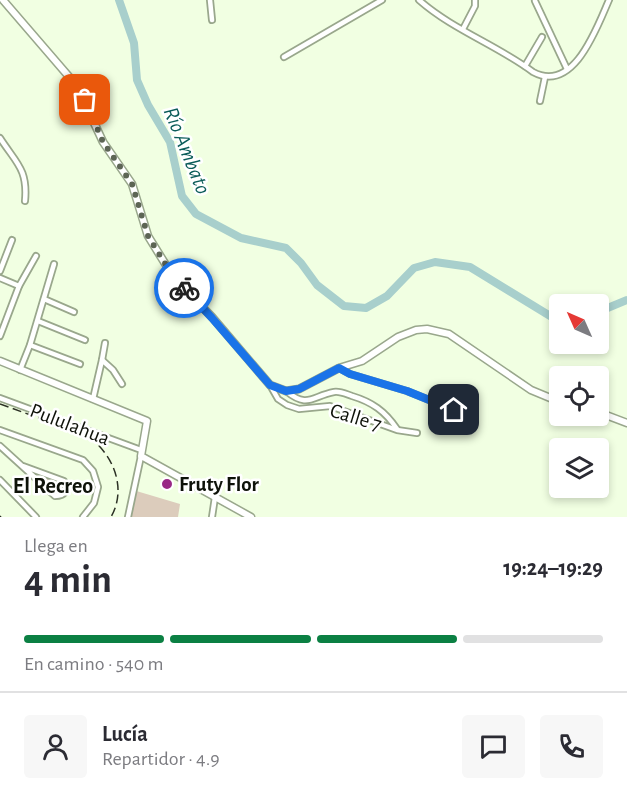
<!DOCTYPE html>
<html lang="es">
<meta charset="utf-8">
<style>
body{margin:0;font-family:"Alegreya Sans",sans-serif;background:#f7f7f7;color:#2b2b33;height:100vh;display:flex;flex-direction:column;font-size:22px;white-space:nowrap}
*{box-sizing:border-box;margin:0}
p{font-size:20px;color:#7c7c81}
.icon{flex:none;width:33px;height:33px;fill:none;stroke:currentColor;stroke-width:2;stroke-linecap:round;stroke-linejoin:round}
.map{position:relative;height:517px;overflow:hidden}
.drawer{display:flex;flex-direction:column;background:#fff;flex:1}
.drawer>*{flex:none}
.needle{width:39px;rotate:315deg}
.tools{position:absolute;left:549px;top:294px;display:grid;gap:12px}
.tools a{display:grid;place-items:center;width:60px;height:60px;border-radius:6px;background:#fff;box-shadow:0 3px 9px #0003;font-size:30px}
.pin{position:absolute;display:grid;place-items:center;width:51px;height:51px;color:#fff;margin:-26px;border-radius:12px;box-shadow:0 3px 9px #0006}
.courier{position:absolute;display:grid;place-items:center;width:60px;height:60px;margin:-30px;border:4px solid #1a73e8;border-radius:50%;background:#fff;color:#222;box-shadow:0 2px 8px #0007}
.headline em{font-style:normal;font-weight:700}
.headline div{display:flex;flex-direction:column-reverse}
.headline{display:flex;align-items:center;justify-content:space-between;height:102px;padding:0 24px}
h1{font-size:39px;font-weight:700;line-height:45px}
.bar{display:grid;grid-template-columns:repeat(4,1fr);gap:9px 6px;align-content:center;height:72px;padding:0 24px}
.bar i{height:8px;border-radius:4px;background:#e1e1e2}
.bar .active{background:#0b8043}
.bar p{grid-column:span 4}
.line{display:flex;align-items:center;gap:15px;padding:0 24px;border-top:2px solid #e1e1e2}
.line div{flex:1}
.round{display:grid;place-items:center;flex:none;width:63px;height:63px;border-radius:6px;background:#f7f7f7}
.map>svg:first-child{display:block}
.green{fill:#dcccbc}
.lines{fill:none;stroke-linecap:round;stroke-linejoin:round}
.river{stroke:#a8cfcc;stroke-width:8}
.minor-casing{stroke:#99a78c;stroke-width:8}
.tertiary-casing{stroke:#99a78c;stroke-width:9}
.minor{stroke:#fff;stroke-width:4.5}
.tertiary{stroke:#fff;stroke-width:6}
.rail{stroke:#2c3125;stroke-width:1.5;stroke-dasharray:9 4.5;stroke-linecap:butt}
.done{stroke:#5d6555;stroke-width:6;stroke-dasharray:0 10.8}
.route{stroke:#1a73e8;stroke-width:8}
.poi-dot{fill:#992886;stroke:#fff;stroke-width:2}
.labels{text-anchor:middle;stroke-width:5;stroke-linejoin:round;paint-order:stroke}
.street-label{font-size:21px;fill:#0e1209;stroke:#fff}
.poi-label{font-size:21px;font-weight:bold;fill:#0e1209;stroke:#fff;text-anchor:start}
.water-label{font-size:22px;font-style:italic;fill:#0b5c59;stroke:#fff}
.neighbourhood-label{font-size:22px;font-weight:bold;fill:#0e1209;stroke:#fff}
</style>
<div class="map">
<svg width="627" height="517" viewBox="0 0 627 517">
<rect width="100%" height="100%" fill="#f1ffe2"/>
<!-- green -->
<g class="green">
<path d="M31 472 60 483 63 487 61 492 55 494Z"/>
<path d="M133 490 180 504 178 517H128Z"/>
</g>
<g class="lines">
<!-- river -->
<g class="river">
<path d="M119 0 134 43 137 80 148 105 170 142 182 196 196 214 241 238 286 248 301 263 317 285 344 306 366 308 387 296 414 268 435 262 470 267 560 322"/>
<path d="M598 312 627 300"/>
</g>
<defs>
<g id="minor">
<path d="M210 0 212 20"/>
<path d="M419 0C453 30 497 45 533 72 574 94 597 27 609 0"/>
<path d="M535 1 567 69"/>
<path d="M463 29 475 6V0"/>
<path d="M284 57 382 0"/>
<path d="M525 66 542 37"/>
<path d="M540 101 545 77"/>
<path d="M0 138C16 163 28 169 25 201"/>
<path d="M0 271 12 240"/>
<path d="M0 278 19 286"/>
<path d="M44 299 74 312"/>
<path d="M38 321 85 340"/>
<path d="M0 336 19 286 36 256"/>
<path d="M30 345 80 364"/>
<path d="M102 360 105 343"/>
<path d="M339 368 350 374 407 391 454 410"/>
<path d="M20 370 30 345 54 264"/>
<path d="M270 385 278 399 287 405 299 409 330 406 397 430 417 433"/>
<path d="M286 391C308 409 312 396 334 392 340 391 346 394 352 396 372 402 385 411 397 429"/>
<path d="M0 398 141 450"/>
<path d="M93 399 102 360 113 370 122 384"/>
<path d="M0 430 83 460 93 471 98 487 94 503 83 517"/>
<path d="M0 446 55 496C65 496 69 490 64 481L23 466"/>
<path d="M0 480 36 517"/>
<path d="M128 517 141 456"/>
<path d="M212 517 215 497"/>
</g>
<g id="tertiary">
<path d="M3 0 77 86 103 142 132 184 148 236 174 278 212 317 270 385 286 391 299 389 339 368 362 361 398 337 416 330 427 329 449 334 531 390 560 402"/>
<path d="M0 361 147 421 141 456 251 517"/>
<path d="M598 412 627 423"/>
</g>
</defs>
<!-- minor casing -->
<use href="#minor" class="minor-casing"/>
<!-- tertiary casing -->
<use href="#tertiary" class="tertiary-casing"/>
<!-- minor -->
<use href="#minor" class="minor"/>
<!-- tertiary -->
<use href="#tertiary" class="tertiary"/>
<!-- rail -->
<g class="rail">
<path d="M0 404 86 435C112 452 128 487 111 517"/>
<path d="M0 516 1 517"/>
</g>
</g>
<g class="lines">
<!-- done -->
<path class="done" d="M85 100 103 142 132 184 148 236 174 278 184 288"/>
<!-- route -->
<path class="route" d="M184 288 212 318 270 385 286 391 299 389 339 368 350 374 407 391 454 410"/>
</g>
<!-- markers -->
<circle class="poi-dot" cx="167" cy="484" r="6"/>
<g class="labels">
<!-- street labels -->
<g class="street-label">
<text transform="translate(356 417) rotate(17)" y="7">Calle 7</text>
<text transform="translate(70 424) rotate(21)" y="7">Pululahua</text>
</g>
<!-- poi labels -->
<g class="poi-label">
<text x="179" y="491">Fruty Flor</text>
</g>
<!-- water labels -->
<g class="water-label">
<text transform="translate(188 150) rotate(68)" y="8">Río Ambato</text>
</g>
<!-- neighbourhood labels -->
<g class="neighbourhood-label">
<text x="53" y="493">El Recreo</text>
</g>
</g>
</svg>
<div class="tools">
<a><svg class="needle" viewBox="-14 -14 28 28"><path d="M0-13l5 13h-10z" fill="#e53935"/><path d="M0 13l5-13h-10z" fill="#7c7c81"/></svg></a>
<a><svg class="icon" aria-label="locate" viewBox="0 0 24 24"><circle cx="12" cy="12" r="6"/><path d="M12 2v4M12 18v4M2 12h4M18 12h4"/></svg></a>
<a><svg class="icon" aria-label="layers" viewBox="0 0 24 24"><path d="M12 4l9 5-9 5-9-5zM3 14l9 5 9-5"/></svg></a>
</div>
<div class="pin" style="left:85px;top:100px;background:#ea580c"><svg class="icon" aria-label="bag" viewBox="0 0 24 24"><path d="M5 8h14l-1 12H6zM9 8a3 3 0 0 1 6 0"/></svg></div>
<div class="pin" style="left:454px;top:410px;background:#1f2937"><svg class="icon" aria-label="home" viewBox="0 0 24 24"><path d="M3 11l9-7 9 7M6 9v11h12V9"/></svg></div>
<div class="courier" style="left:184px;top:288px"><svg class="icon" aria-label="bike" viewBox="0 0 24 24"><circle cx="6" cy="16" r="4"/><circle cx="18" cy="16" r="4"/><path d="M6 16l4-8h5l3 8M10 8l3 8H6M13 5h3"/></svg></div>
</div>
<section class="drawer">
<div class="headline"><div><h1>4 min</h1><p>Llega en</p></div><em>19:24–19:29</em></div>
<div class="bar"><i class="active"></i><i class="active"></i><i class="active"></i><i></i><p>En camino · 540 m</p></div>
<div class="line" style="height:108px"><a class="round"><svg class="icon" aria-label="person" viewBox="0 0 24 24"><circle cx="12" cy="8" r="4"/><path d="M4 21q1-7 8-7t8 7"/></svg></a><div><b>Lucía</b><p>Repartidor · 4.9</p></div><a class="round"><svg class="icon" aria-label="chat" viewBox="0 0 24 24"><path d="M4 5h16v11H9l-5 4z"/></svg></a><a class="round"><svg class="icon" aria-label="phone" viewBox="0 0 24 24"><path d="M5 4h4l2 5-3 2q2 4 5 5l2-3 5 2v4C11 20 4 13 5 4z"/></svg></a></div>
</section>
